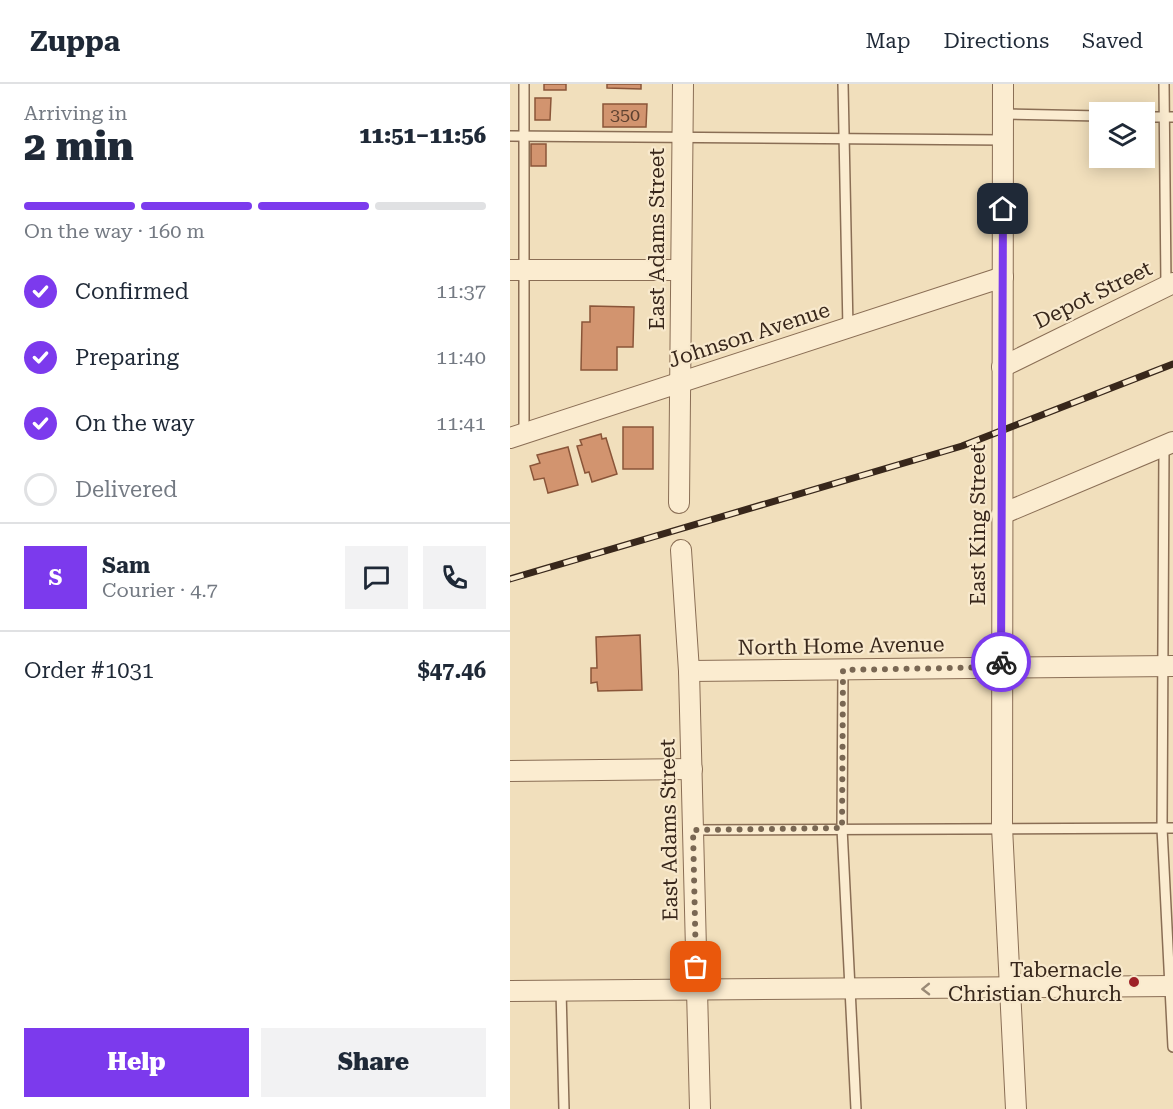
<!DOCTYPE html>
<meta charset="utf-8">
<style>
body{margin:0;font-family:"Roboto Serif",serif;background:#f2f2f3;color:#1f2937;height:100vh;display:flex;flex-direction:column;font-size:22px;white-space:nowrap}
*{box-sizing:border-box;margin:0}
p{font-size:20px;color:#747a83}
.icon{flex:none;width:33px;height:33px;fill:none;stroke:currentColor;stroke-width:2;stroke-linecap:round;stroke-linejoin:round}
.map{position:relative;flex:1;overflow:hidden}
.sheet{display:flex;flex-direction:column;background:#fff;width:510px}
.sheet>*{flex:none}
.buttons{position:absolute;left:579px;top:18px;display:grid;gap:12px}
.buttons a{display:grid;place-items:center;width:66px;height:66px;border-radius:0px;background:#fff;box-shadow:0 3px 15px #0003;font-size:30px}
.pin{position:absolute;display:grid;place-items:center;width:51px;height:51px;color:#fff;margin:-26px;border-radius:12px;box-shadow:0 3px 9px #0006}
.courier{position:absolute;display:grid;place-items:center;width:60px;height:60px;margin:-30px;border:4px solid #7c3aed;border-radius:50%;background:#fff;color:#222;box-shadow:0 2px 8px #0007}
.overview em{font-style:normal;font-weight:800}
.overview div{display:flex;flex-direction:column-reverse}
.overview{display:flex;align-items:center;justify-content:space-between;height:102px;padding:0 24px}
h1{font-size:39px;font-weight:800;line-height:45px}
.bar{display:grid;grid-template-columns:repeat(4,1fr);gap:9px 6px;align-content:center;height:72px;padding:0 24px}
.bar i{height:8px;border-radius:4px;background:#e0e1e3}
.bar .selected{background:#7c3aed}
.bar p{grid-column:span 4}
.line{display:flex;align-items:center;gap:15px;padding:0 24px;border-top:2px solid #e0e1e3}
.line div{flex:1}
.round{display:grid;place-items:center;flex:none;width:63px;height:63px;border-radius:0px;background:#f2f2f3}
ol{padding:0 24px;list-style:none}
li{display:flex;align-items:center;gap:18px;height:66px}
li p{margin-inline-start:auto}
li .icon{padding:6px;border-radius:50%;background:#7c3aed;color:#fff;stroke-width:4}
li:last-child{color:#747a83}
li i{width:33px;height:33px;border:3px solid #e0e1e3;border-radius:50%}
.button{display:flex;gap:12px;margin-top:auto;padding:12px 24px}
.button a{flex:1;height:69px;border-radius:0px;background:#7c3aed;color:#fff;font-size:24px;font-weight:800;line-height:69px;text-align:center}
.button a+a{background:#f2f2f3;color:#1f2937}
header{display:flex;align-items:center;gap:36px;box-sizing:border-box;height:84px;padding:0 30px;background:#fff;border-bottom:2px solid #e0e1e3}
header strong{font-size:28px}
nav{display:flex;gap:33px;margin-inline-start:auto;font-size:21px}
main{display:flex;flex:1;min-height:0}
.map>svg:first-child{display:block}
.building{fill:#d2946f;stroke:#8a5539;stroke-width:1.5}
.lines{fill:none;stroke-linecap:round;stroke-linejoin:round}
.service-casing{stroke:#8a6e55;stroke-width:12}
.minor-casing{stroke:#8a6e55;stroke-width:22}
.service{stroke:#fbecd0;stroke-width:9}
.minor{stroke:#fbecd0;stroke-width:20}
.rail-casing{stroke:#38271b;stroke-width:7}
.rail{stroke:#f8e9cd;stroke-width:4.5;stroke-dasharray:14;stroke-linecap:butt}
.oneway{stroke:#9a8a76}
.done{stroke:#796753;stroke-width:6;stroke-dasharray:0 10.8}
.route{stroke:#7c3aed;stroke-width:8}
.poi-dot{fill:#9d2127;stroke:#f8e9cd;stroke-width:2}
.labels{text-anchor:middle;stroke-width:4.5;stroke-linejoin:round;paint-order:stroke}
.number-label{font-size:18px;fill:#5e4230}
.street-label{font-size:21px;fill:#38271b;stroke:#f8e9cd}
.poi-label{font-size:21px;fill:#38271b;stroke:#f8e9cd;text-anchor:end}
</style>
<header>
<strong>Zuppa</strong>
<nav><a>Map</a><a>Directions</a><a>Saved</a></nav>
</header>
<main>
<section class="sheet">
<div class="overview"><div><h1>2 min</h1><p>Arriving in</p></div><em>11:51–11:56</em></div>
<div class="bar"><i class="selected"></i><i class="selected"></i><i class="selected"></i><i></i><p>On the way · 160 m</p></div>
<ol>
<li><svg class="icon" aria-label="check" viewBox="0 0 24 24"><path d="M5 12l5 5 9-10"/></svg>Confirmed<p>11:37</p></li>
<li><svg class="icon" aria-label="check" viewBox="0 0 24 24"><path d="M5 12l5 5 9-10"/></svg>Preparing<p>11:40</p></li>
<li><svg class="icon" aria-label="check" viewBox="0 0 24 24"><path d="M5 12l5 5 9-10"/></svg>On the way<p>11:41</p></li>
<li><i></i>Delivered</li>
</ol>
<div class="line" style="height:108px"><b class="round" style="background:#7c3aed;color:#fff">S</b><div><b>Sam</b><p>Courier · 4.7</p></div><a class="round"><svg class="icon" aria-label="chat" viewBox="0 0 24 24"><path d="M4 5h16v11H9l-5 4z"/></svg></a><a class="round"><svg class="icon" aria-label="phone" viewBox="0 0 24 24"><path d="M5 4h4l2 5-3 2q2 4 5 5l2-3 5 2v4C11 20 4 13 5 4z"/></svg></a></div>
<div class="line" style="height:78px"><div>Order #1031</div><b>$47.46</b></div>
<div class="button"><a>Help</a><a>Share</a></div>
</section>
<div class="map">
<svg width="663" height="1025" viewBox="0 0 663 1025">
<rect width="100%" height="100%" fill="#f1dfbc"/>
<!-- building -->
<g class="building">
<rect x="34" y="0" width="22" height="6"/>
<path d="M97 0H131V5L97 4Z"/>
<path d="M25 14H41L40 36H25Z"/>
<path d="M93 20H137L136 43H93Z"/>
<rect x="21" y="60" width="15" height="22"/>
<path d="M80 222 124 223 123 263H107V286H71L72 238H80Z"/>
<rect x="113" y="343" width="30" height="42"/>
<path d="M91 350 92 355 96 354 107 390 82 398 79 388 75 389 67 362 72 361 70 356Z"/>
<path d="M58 363 68 401 38 409 34 394 24 396 20 382 30 379 27 371Z"/>
<path d="M130 551 132 606 88 607 87 598 81 599V584H87L86 553Z"/>
</g>
<g class="lines">
<defs>
<g id="service">
<path d="M14 0V349"/>
<path d="M333 0 338 245"/>
<path d="M654 0 656 202"/>
<path d="M493 30 590 32"/>
<path d="M634 33H663"/>
<path d="M0 52 494 56"/>
<path d="M654 363 652 744 663 963"/>
<path d="M333 586 332 744 346 1025"/>
<path d="M183 746 663 744"/>
<path d="M51 906 54 1025"/>
</g>
<g id="minor">
<path d="M493 0 492 743 506 1025"/>
<path d="M0 186H171"/>
<path d="M492 283 663 199"/>
<path d="M0 354 493 193"/>
<path d="M169 419 173 0"/>
<path d="M492 430 663 358"/>
<path d="M171 466 179 587 190 1025"/>
<path d="M179 587 663 582"/>
<path d="M0 687 182 685"/>
<path d="M0 907 663 902"/>
</g>
</defs>
<!-- service casing -->
<use href="#service" class="service-casing"/>
<!-- minor casing -->
<use href="#minor" class="minor-casing"/>
<!-- service -->
<use href="#service" class="service"/>
<!-- minor -->
<use href="#minor" class="minor"/>
<defs>
<path id="rail" d="M0 495 452 362 663 280"/>
</defs>
<!-- rail casing -->
<use href="#rail" class="rail-casing"/>
<!-- rail -->
<use href="#rail" class="rail"/>
</g>
<!-- one-way arrows -->
<defs><path id="oneway-chevron" d="M-2-3.5L2.5 0L-2 3.5" fill="none" stroke-width="1.6" stroke-linecap="round" stroke-linejoin="round" transform="scale(1.5)"/></defs>
<use class="oneway" href="#oneway-chevron" transform="translate(416 905) rotate(179)"/>
<g class="lines">
<!-- done -->
<path class="done" d="M186 883 183 746 332 744 333 586 491 583V578"/>
<!-- route -->
<path class="route" d="M491 578 493 125"/>
</g>
<!-- markers -->
<circle class="poi-dot" cx="624" cy="898" r="6"/>
<g class="labels">
<!-- number labels -->
<g class="number-label">
<text x="115" y="37">350</text>
</g>
<!-- street labels -->
<g class="street-label">
<text transform="translate(147 155) rotate(-90)" y="7">East Adams Street</text>
<text transform="translate(583 211) rotate(-26)" y="7">Depot Street</text>
<text transform="translate(239 251) rotate(-18)" y="7">Johnson Avenue</text>
<text transform="translate(468 441) rotate(-90)" y="7">East King Street</text>
<text transform="translate(331 562) rotate(-1)" y="7">North Home Avenue</text>
<text transform="translate(159 746) rotate(-91)" y="7">East Adams Street</text>
</g>
<!-- poi labels -->
<g class="poi-label">
<text x="612" y="893">Tabernacle<tspan x="612" dy="24">Christian Church</tspan></text>
</g>
</g>
</svg>
<div class="buttons">
<a><svg class="icon" aria-label="layers" viewBox="0 0 24 24"><path d="M12 4l9 5-9 5-9-5zM3 14l9 5 9-5"/></svg></a>
</div>
<div class="pin" style="left:186px;top:883px;background:#ea580c"><svg class="icon" aria-label="bag" viewBox="0 0 24 24"><path d="M5 8h14l-1 12H6zM9 8a3 3 0 0 1 6 0"/></svg></div>
<div class="pin" style="left:493px;top:125px;background:#1f2937"><svg class="icon" aria-label="home" viewBox="0 0 24 24"><path d="M3 11l9-7 9 7M6 9v11h12V9"/></svg></div>
<div class="courier" style="left:491px;top:578px"><svg class="icon" aria-label="bike" viewBox="0 0 24 24"><circle cx="6" cy="16" r="4"/><circle cx="18" cy="16" r="4"/><path d="M6 16l4-8h5l3 8M10 8l3 8H6M13 5h3"/></svg></div>
</div>
</main>
